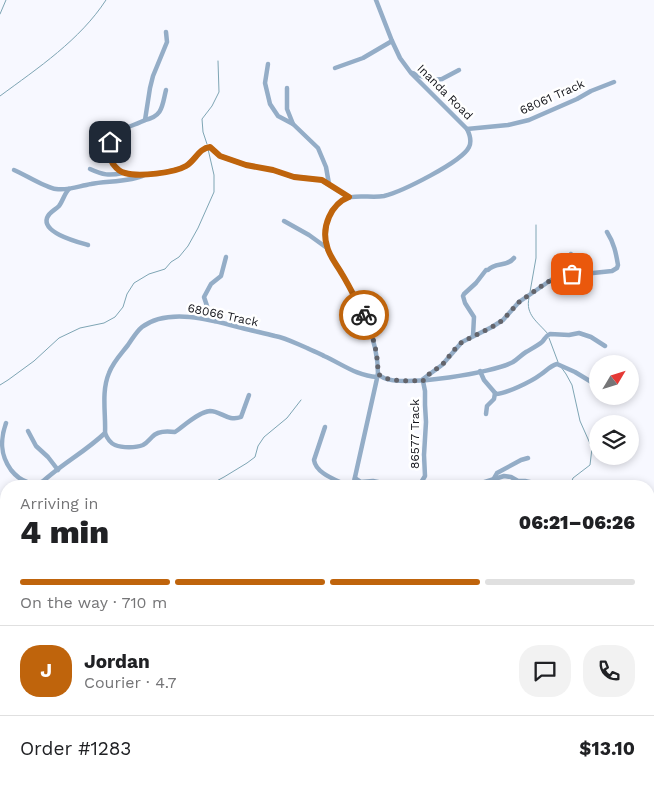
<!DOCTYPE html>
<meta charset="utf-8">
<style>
body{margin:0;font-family:"Work Sans",sans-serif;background:#f2f2f2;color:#202124;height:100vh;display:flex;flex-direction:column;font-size:19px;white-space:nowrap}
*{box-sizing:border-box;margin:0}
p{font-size:16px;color:#757577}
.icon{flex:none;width:28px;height:28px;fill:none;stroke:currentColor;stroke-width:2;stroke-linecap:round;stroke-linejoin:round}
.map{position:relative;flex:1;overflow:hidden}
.drawer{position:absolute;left:0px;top:480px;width:655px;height:311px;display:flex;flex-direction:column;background:#fff;border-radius:20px 20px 0 0;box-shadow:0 2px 8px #0003}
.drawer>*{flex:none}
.needle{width:32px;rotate:52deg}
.buttons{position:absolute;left:589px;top:355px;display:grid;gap:10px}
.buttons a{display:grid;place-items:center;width:50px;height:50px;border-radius:50%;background:#fff;box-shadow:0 2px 8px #0003;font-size:25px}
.pin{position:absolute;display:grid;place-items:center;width:42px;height:42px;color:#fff;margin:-21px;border-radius:10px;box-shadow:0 2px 8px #0006}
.courier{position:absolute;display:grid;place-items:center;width:50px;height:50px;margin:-25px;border:4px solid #bf640c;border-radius:50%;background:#fff;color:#222;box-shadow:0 1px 6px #0007}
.overview em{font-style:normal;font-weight:800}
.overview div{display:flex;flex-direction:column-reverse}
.overview{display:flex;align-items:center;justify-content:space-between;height:85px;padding:0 20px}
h1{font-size:32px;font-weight:800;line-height:38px}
.bar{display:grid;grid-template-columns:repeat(4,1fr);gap:8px 5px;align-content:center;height:60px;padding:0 20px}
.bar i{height:6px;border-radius:4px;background:#e0e0e0}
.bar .on{background:#bf640c}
.bar p{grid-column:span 4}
.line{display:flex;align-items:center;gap:12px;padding:0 20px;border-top:1px solid #e0e0e0}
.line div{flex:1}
.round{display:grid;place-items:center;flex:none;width:52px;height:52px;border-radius:20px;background:#f2f2f2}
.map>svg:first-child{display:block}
.forest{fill:#e8a8df}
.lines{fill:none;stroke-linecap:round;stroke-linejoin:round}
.stream{stroke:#7ea5b4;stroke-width:1}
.river{stroke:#abe3f6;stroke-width:7}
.minor{stroke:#94adc7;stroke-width:4.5}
.done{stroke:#63646b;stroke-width:5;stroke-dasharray:0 9}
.route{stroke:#bf640c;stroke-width:6}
.labels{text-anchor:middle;stroke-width:5;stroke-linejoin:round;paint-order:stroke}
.street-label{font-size:12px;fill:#14151b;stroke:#fff}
</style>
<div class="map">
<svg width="654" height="791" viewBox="0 0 654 791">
<rect width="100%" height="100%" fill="#f7f8ff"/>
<!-- forest -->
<path class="forest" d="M654 745V791H629L632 785H649V755Z"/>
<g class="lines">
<!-- stream -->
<g class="stream">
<path d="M0 14 6 0"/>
<path d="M0 96C38 68 80 40 106 0"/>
<path d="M207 144 203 132 202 119 212 106 219 92 218 61"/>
<path d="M530 292 536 258V225"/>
<path d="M529 298C525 315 538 322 548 334"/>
<path d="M549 338 558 362"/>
<path d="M561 367 566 374 572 385 580 421 592 448 590 465 573 478 570 486"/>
<path d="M0 385 8 380 34 361 59 338 80 328 104 323 115 317 123 307 127 294 134 283 149 274 165 269 171 262 179 257 188 246 198 228 214 192V175L208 149"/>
<path d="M200 486 203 484H211L224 477 247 463 255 457 258 446 264 437 287 418 301 400"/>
<path d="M649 622 654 623"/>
<path d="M0 708 6 699"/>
<path d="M598 790 600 791"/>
</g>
<!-- river -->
<g class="river">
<path d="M649 693 654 677"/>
<path d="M598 791 602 785"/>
</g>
<!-- minor -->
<g class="minor">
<path d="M166 32 167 42 153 76 150 88 145 120C134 126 115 129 109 142 106 149 109 158 113 164 115 167 119 170 122 172 133 179 175 172 186 166 195 160 199 148 210 147L220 156 246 165 273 170 290 176 321 180 349 197"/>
<path d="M268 64 265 83 270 104 278 116 293 124 318 148 326 167 329 184"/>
<path d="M335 68 363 58 392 41"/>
<path d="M412 73 433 80 442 79 459 70"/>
<path d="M287 88V109L293 124"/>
<path d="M145 120C163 116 162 106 166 90"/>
<path d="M467 129 508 125 529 120 577 99 591 91 614 82"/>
<path d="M90 169C103 175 109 176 123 173"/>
<path d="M14 170C24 174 46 188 56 189 68 191 79 186 91 184 105 181 132 182 144 175"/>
<path d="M69 189C64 194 63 201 59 206 55 210 49 212 47 218 42 233 78 242 88 245"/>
<path d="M284 221 309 235 327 248"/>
<path d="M573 273 587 266"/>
<path d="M561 275 573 268 575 266 571 254"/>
<path d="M566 276V280L571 283"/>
<path d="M215 321 209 312 204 297 211 284 221 276 226 257"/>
<path d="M473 336 474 317 465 303 463 296 464 294 476 283 486 270H488C495 262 507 267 514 258"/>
<path d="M480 371 484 380 496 394C506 394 532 381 540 375 546 371 550 366 557 364L575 372 598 386"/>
<path d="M378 374C379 375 382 377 384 378 405 387 493 373 513 362 518 359 521 355 526 352 531 349 537 346 542 342 545 339 545 336 550 334L569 335 579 333 591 337 605 346"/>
<path d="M486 414 487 406 494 399 495 393"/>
<path d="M6 423C0 440 0 455 11 470 15 475 21 480 27 482 31 484 38 482 42 482"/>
<path d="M325 427 314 460C316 474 337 480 348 486"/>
<path d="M28 431 36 446 48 457 58 470"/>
<path d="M105 433C107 438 110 443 115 445 122 448 136 448 143 445 147 443 149 440 152 437 157 431 168 431 175 432 184 426 198 412 210 411 221 411 228 422 241 417L249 395"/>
<path d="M355 478 361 482 373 481 397 486"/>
<path d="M493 480 497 473 521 460 528 458"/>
<path d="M38 486C58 466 84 453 105 433 106 414 101 392 109 373 113 362 121 354 128 345 133 338 136 332 142 327 168 307 213 320 242 328 253 331 264 333 275 336 286 338 297 344 307 348 313 351 319 353 324 356 342 364 357 376 377 377"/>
<path d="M353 486 378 374C378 337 360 305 342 274 338 266 330 257 327 248 322 233 327 216 337 205 349 191 368 199 384 196 401 192 462 162 469 147 472 141 470 135 467 129L411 73 400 58 392 41 376 0"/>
<path d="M419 486 425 476 424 455 426 422 425 405V391L423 381V379L442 365 462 342 492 327 503 320 519 302 551 280 557 278 574 275 612 271 617 268 618 265C616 253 614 243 607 232"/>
<path d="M472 486 504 476 511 477 518 481H525L543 485"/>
<path d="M0 521 6 517"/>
<path d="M649 572 654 570"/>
<path d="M0 625 6 623"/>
<path d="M0 748 6 751"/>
<path d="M57 785 66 791"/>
<path d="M215 785 216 791"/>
<path d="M392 785 394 791"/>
<path d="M528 791 533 785"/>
</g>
</g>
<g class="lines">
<!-- done -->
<path class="done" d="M364 315C373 334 378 353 378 374 390 383 408 380 423 381L425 377 442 365 454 350 462 342 492 327 503 320 519 302 543 285 554 278 565 276 572 274"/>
<!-- route -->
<path class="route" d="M110 142C107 149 109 157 113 164 116 168 120 172 125 173 139 177 174 173 186 166 195 161 199 148 210 147L220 156 246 165 273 170 294 177 322 180 349 197C331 204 321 227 327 246 329 256 337 265 342 274 350 287 357 302 364 315"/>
</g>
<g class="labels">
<!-- street labels -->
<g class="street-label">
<text transform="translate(445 92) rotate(45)" y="4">Inanda Road</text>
<text transform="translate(552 97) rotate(-24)" y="4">68061 Track</text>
<text transform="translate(223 315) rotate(12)" y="4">68066 Track</text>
<text transform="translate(415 434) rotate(-90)" y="4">86577 Track</text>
</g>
</g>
</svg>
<div class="buttons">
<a><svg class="needle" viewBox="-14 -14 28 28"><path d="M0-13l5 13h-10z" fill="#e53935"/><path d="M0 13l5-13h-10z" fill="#757577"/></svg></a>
<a><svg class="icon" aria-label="layers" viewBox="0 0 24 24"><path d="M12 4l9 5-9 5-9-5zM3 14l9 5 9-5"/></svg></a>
</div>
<div class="pin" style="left:572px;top:274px;background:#ea580c"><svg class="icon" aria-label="bag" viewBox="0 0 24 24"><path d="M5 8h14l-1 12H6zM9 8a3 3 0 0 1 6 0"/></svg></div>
<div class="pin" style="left:110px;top:142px;background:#1f2937"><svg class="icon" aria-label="home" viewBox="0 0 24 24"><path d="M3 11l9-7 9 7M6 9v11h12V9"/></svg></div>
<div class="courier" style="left:364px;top:315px"><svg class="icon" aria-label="bike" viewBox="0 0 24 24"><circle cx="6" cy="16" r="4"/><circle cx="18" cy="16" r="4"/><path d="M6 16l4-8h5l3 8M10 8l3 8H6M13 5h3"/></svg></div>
<section class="drawer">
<div class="overview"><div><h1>4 min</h1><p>Arriving in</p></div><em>06:21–06:26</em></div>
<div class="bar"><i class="on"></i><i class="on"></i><i class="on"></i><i></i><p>On the way · 710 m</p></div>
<div class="line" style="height:90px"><b class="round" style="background:#bf640c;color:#fff">J</b><div><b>Jordan</b><p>Courier · 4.7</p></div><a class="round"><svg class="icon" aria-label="chat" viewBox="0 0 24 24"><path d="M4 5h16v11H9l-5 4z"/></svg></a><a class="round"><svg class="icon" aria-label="phone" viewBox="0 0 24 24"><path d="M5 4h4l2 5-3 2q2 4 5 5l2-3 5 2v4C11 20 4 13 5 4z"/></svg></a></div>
<div class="line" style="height:65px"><div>Order #1283</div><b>$13.10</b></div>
</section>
</div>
